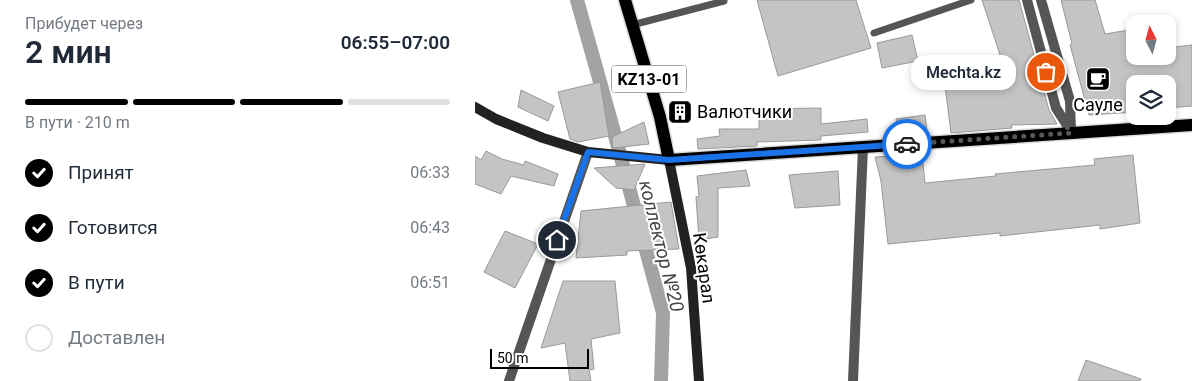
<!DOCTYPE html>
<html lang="ru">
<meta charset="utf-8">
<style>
body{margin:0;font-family:Roboto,sans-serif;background:#f6f6f7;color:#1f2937;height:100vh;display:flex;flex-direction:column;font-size:19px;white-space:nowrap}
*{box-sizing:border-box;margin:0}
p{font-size:16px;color:#747a83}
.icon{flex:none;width:28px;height:28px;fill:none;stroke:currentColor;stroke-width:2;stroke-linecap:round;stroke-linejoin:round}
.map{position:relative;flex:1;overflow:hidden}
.details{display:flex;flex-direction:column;background:#fff;width:475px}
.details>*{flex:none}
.needle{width:32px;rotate:354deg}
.controls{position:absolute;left:651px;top:15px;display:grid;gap:10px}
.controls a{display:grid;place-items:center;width:50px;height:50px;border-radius:10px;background:#fff;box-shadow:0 2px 8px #0003;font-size:25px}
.scale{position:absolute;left:15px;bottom:12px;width:99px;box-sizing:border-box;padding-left:5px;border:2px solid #000;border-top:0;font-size:14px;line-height:18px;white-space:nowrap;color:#000;-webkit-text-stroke:4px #fff;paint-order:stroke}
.pin{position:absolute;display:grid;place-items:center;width:42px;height:42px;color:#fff;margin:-21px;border:2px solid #fff;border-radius:50%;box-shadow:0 1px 5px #0007}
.courier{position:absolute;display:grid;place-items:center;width:50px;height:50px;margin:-25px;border:4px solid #1a73e8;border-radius:50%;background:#fff;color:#222;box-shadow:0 1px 6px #0007}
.bubble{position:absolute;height:35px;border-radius:15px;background:#fff;box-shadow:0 2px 8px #0003;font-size:16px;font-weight:600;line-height:35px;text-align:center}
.head em{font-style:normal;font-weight:600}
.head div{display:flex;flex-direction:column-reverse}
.head{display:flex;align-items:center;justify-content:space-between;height:85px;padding:0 25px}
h1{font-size:32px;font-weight:600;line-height:38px}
.bar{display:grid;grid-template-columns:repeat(4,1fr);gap:8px 5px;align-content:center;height:60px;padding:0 25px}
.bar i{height:6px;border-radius:4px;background:#e0e1e3}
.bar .selected{background:#000}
.bar p{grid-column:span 4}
ol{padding:0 25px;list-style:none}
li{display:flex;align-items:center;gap:15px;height:55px}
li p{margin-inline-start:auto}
li .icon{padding:5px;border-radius:50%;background:#000;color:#fff;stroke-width:4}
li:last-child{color:#747a83}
li i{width:28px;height:28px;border:2px solid #e0e1e3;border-radius:50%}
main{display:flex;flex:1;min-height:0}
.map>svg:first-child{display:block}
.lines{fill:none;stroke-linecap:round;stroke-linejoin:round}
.canal{stroke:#a3a3a3;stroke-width:14}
.building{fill:#c4c4c4;stroke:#999}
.primary-casing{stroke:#dbdbdb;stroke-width:15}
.service{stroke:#555;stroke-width:7}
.minor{stroke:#555;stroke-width:10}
.secondary{stroke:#222;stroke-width:10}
.primary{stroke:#000;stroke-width:12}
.done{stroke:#595959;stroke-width:5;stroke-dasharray:0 9}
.route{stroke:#1a73e8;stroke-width:6}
.labels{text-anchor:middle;stroke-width:4;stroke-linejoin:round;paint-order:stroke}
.shield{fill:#fff;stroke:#4c4c4c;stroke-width:1}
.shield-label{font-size:16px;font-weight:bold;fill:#000}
.poi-label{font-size:18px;fill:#000;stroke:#fff}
.street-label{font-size:18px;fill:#000;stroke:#fff}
.water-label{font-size:19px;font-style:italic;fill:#444;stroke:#fff}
</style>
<main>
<section class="details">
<div class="head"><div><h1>2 мин</h1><p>Прибудет через</p></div><em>06:55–07:00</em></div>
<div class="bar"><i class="selected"></i><i class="selected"></i><i class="selected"></i><i></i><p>В пути · 210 m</p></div>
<ol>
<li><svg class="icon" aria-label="check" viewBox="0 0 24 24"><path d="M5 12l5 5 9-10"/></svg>Принят<p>06:33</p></li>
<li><svg class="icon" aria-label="check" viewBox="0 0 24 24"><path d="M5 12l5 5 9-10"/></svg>Готовится<p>06:43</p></li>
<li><svg class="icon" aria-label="check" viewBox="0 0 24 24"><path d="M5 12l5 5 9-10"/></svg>В пути<p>06:51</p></li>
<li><i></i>Доставлен</li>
</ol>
</section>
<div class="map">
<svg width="717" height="381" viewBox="0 0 717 381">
<rect width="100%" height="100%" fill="#fff"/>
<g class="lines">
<!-- canal -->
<path class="canal" d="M102 0 136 121 188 313 186 381"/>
</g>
<!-- building -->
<g class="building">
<path d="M282 0H381L396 48 303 76Z"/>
<path d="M507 0H544L574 110 582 124 536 125 537 128 476 133 468 70 527 61Z"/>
<path d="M586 0H620L630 34 660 29V56L701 57 699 47 717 45V106L692 108V84H660V112L614 115 595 45 597 44Z"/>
<path d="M437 35 443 61 407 68 402 43Z"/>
<path d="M125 82 134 136 103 142 95 139 83 92Z"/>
<path d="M46 90 79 106 73 121 43 107Z"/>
<path d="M346 108V124L392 119 393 132 346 136V140L282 142V146L223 149 222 139 245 136 244 129H284V109Z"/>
<path d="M450 115 452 130 422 132 421 119Z"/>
<path d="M169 122 174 144 138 148 137 137Z"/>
<path d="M11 151 27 159 49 165 50 161 83 174 79 186 36 176 26 194 0 184V156L6 160Z"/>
<path d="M447 154 450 183 521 176 520 174 620 165 619 159 658 155 665 223 625 229V225L525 236V233L413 244 406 181 400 157Z"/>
<path d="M170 164 159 190 141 188 119 168Z"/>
<path d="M271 170 275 186 243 188V237L224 240 221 197 224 196 222 176Z"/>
<path d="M363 171 365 205 320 208 314 175Z"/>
<path d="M196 202 204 249 152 251V255L101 258 106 211Z"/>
<path d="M30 231 63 244 40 288 9 272Z"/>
<path d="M88 281H140L145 333 116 339 119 369 114 370 116 381H95L90 343 66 348Z"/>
<path d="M611 360 666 379 665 381H603Z"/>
</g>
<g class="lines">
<defs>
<path id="primary" d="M150 0 185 117 194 160 717 125"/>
</defs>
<!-- primary casing -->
<use href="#primary" class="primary-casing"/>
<!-- service -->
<g class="service">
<path d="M157 25 249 1"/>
<path d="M399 33 496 0"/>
</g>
<!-- minor -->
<g class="minor">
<path d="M552 0 581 108 597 133"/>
<path d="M566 0 595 101 596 132"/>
<path d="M34 381 113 152"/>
<path d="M378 381 388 147"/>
</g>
<!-- secondary -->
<path class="secondary" d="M0 107 21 119 68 138 113 152 194 160 216 268 224 381"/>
<!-- primary -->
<use href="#primary" class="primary"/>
</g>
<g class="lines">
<!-- done -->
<path class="done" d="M432 144 596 133 580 108 571 72"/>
<!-- route -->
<path class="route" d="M82 240 113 152 194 160 432 144"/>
</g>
<!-- icons -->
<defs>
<symbol id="cafe-square" viewBox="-11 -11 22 22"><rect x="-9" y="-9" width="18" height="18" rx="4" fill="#000" stroke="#fff"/><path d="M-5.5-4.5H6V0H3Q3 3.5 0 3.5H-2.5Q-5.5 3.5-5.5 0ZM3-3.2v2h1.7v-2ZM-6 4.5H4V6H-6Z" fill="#fff"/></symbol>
<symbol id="building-square" viewBox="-11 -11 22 22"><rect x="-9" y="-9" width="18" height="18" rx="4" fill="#000" stroke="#fff"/><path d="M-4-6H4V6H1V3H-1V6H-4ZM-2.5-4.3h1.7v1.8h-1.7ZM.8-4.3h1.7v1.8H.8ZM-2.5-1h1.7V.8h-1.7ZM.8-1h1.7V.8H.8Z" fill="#fff"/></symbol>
</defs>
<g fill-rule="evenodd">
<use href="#cafe-square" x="609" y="65" width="28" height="28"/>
<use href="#building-square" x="191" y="98" width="28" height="28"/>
</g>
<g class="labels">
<!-- shield labels -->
<rect class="shield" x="136.5" y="65.5" width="75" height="27" rx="4"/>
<g class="shield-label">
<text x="174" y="85">KZ13-01</text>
</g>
<!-- poi labels -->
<g class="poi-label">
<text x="623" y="111">Сауле</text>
<text x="222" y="118" text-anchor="start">Валютчики</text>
</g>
<!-- street labels -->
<g class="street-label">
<text transform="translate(229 268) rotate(82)" y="6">Көкарал</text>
</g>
<!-- water labels -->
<g class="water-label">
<text transform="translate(187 246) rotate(76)" y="7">коллектор №20</text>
</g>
</g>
</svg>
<div class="controls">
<a><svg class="needle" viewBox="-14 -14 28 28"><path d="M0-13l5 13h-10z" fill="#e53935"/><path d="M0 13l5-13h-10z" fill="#747a83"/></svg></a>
<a><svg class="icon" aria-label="layers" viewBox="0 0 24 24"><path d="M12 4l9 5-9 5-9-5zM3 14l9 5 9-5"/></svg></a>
</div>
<div class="scale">50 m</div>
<div class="pin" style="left:571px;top:72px;background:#ea580c"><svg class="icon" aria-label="bag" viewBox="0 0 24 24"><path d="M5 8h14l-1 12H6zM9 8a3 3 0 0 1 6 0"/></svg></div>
<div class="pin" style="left:82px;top:240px;background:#1f2937"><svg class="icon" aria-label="home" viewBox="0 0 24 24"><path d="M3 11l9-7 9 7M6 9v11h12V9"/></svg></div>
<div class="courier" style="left:432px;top:144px"><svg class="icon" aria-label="car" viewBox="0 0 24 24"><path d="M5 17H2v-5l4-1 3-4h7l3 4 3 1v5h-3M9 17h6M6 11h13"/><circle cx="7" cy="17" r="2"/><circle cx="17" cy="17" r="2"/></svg></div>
<div class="bubble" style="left:436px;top:55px;width:105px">Mechta.kz</div>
</div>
</main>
